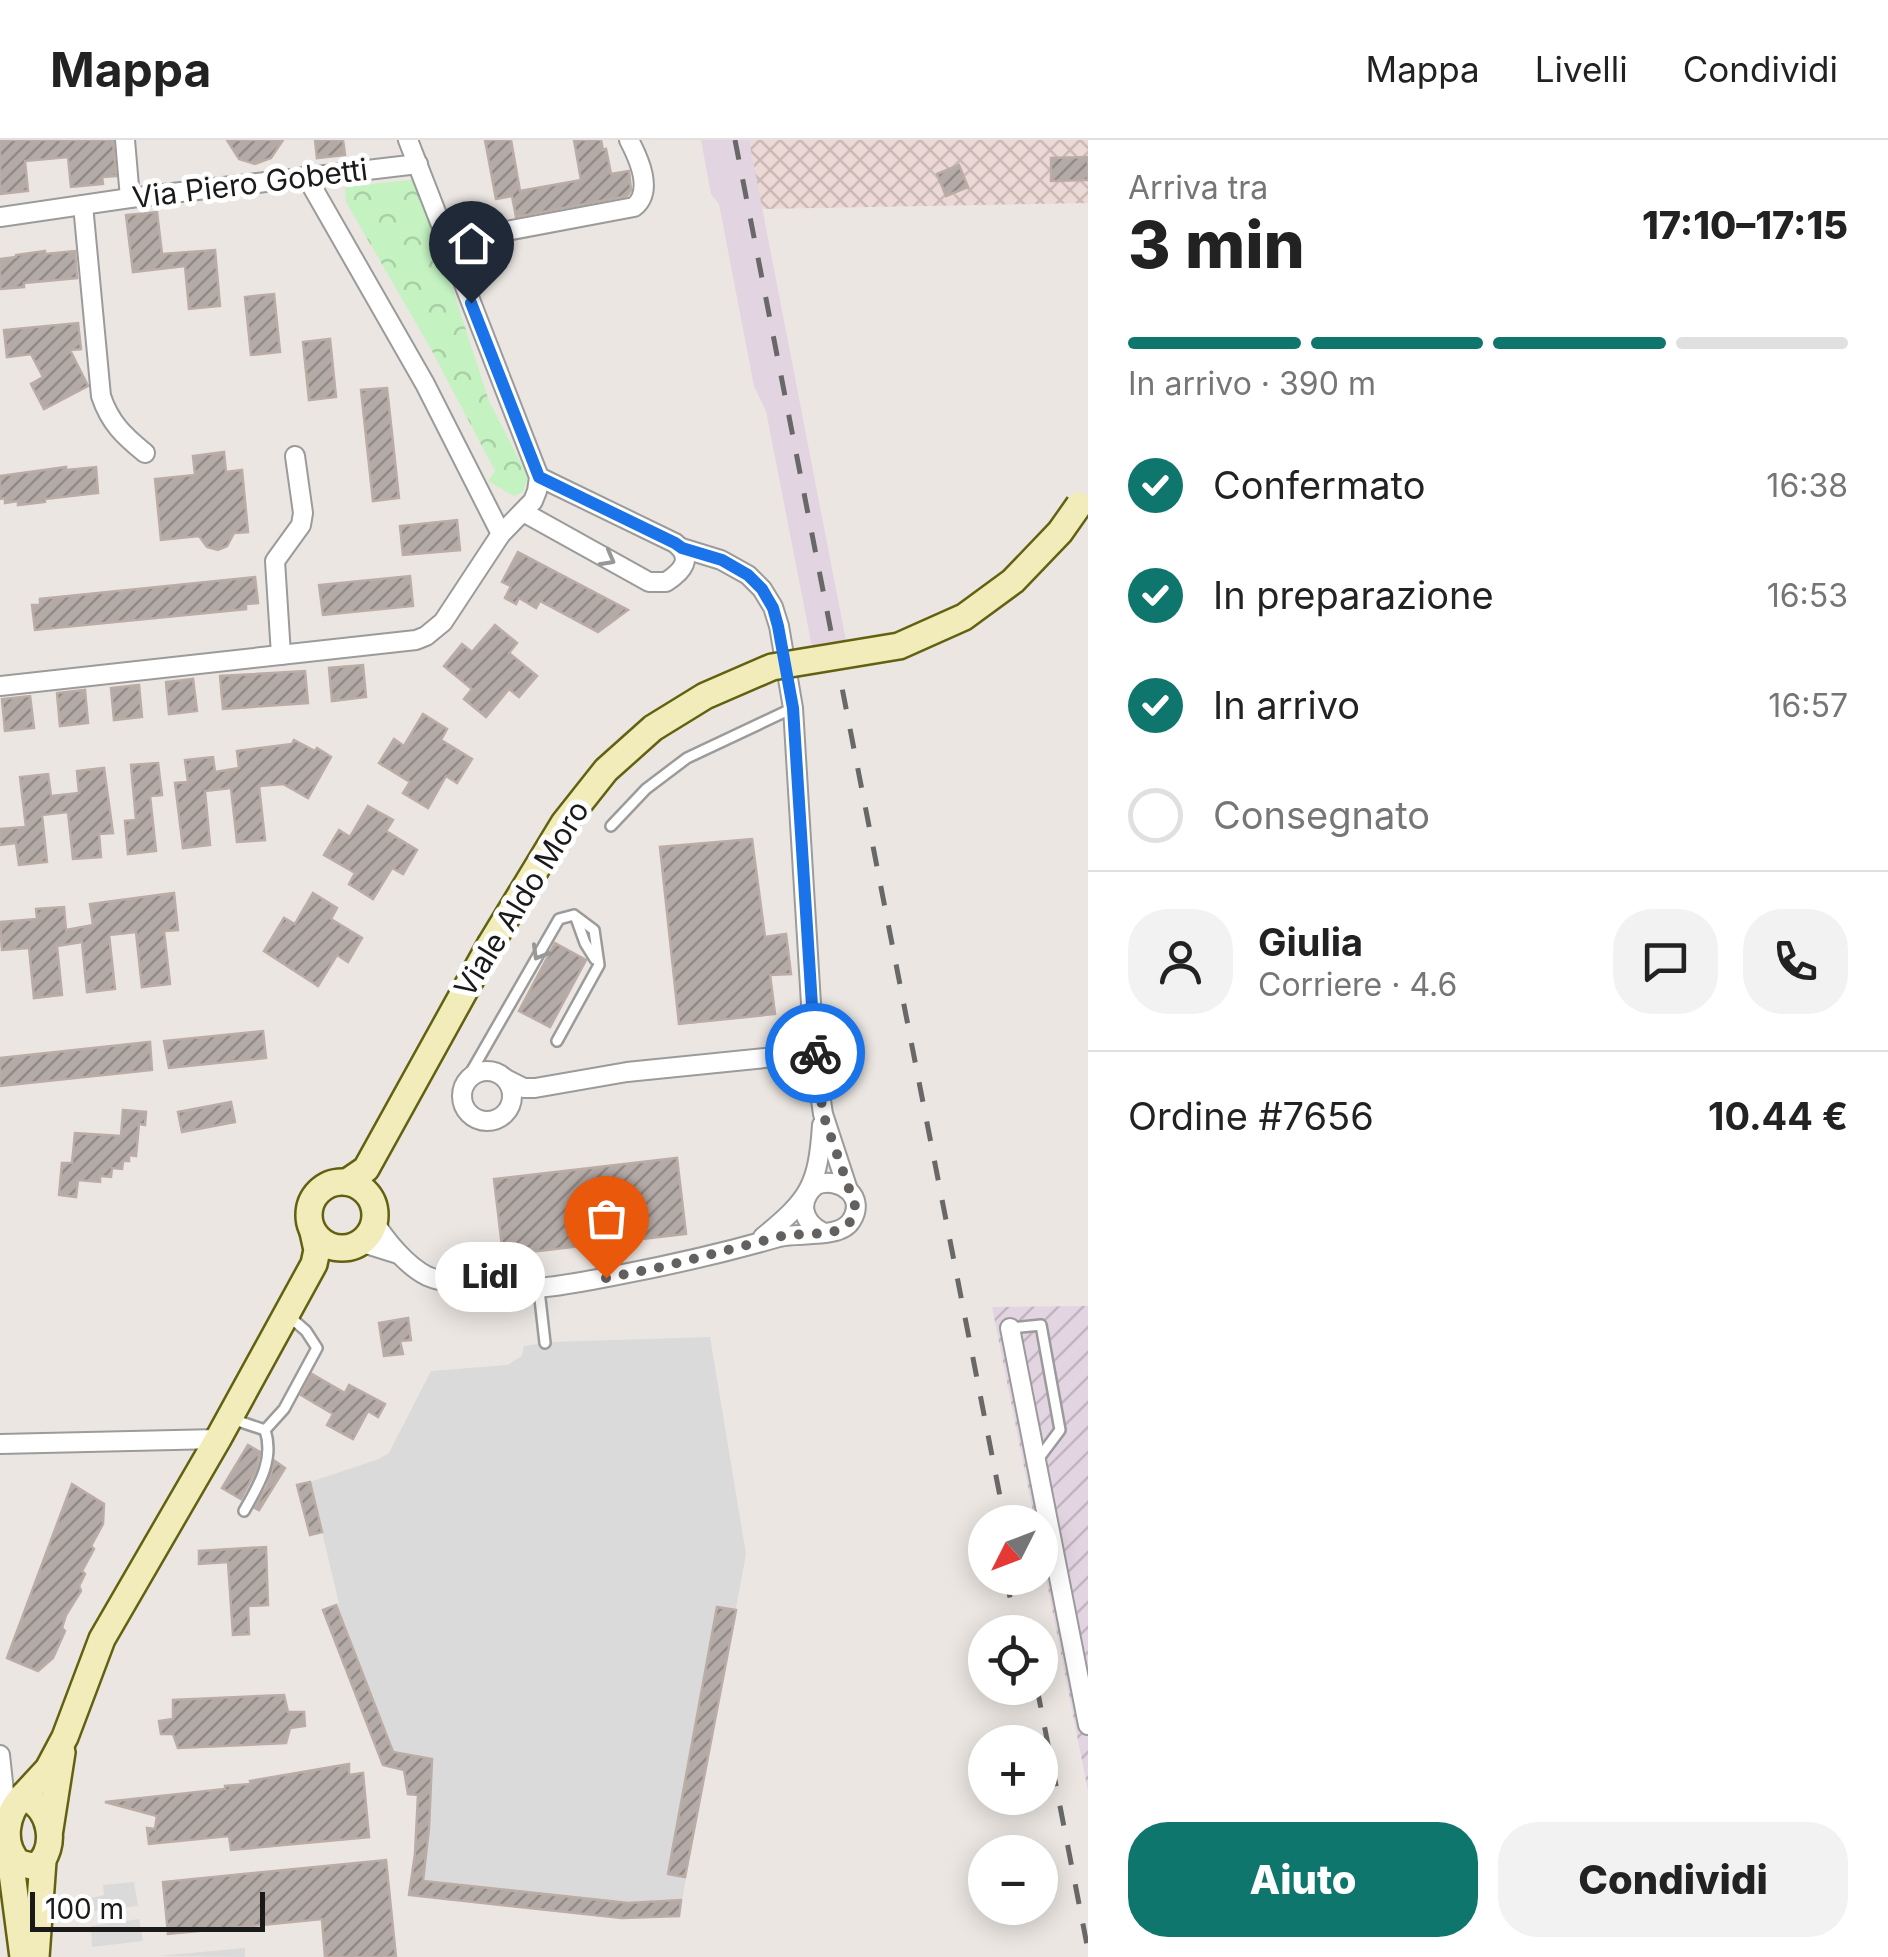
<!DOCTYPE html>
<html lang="it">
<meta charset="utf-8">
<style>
body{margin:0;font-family:Inter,sans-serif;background:#f2f2f2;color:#222;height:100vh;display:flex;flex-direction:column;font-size:38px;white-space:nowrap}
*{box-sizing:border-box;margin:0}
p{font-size:32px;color:#767676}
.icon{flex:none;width:55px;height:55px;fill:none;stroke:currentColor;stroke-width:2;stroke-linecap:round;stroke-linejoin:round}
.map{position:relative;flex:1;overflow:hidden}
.sheet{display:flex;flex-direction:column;background:#fff;width:800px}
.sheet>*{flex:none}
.needle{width:65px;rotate:228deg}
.controls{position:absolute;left:968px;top:1365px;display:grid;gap:20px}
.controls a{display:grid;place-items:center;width:90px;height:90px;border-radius:50%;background:#fff;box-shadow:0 5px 25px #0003;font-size:50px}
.scale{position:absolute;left:30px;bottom:25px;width:235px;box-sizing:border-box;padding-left:10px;border:5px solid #1a1a1a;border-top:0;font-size:28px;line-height:35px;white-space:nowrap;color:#1a1a1a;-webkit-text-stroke:8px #fff;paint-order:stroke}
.pin{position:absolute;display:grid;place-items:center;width:85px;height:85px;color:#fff;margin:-102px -42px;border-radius:50% 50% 50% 0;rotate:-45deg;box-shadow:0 0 10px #0007}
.pin .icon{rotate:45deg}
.courier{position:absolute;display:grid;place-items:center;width:100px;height:100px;margin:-50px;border:8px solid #1a73e8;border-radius:50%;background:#fff;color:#222;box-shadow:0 2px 12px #0007}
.bubble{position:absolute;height:70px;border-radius:35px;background:#fff;box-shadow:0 5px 25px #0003;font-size:32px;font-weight:800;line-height:70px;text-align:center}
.overview em{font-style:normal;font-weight:800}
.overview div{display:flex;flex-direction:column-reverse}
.overview{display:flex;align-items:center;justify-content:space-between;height:170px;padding:0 40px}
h1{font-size:65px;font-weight:800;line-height:75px}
.bar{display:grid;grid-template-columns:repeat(4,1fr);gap:15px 10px;align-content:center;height:120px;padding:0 40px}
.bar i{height:12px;border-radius:8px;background:#e0e0e0}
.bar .selected{background:#0f766e}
.bar p{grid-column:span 4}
.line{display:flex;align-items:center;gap:25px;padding:0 40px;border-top:2px solid #e0e0e0}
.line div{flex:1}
.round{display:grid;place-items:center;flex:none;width:105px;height:105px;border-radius:40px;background:#f2f2f2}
ol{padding:0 40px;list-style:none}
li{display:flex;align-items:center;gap:30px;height:110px}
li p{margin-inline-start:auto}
li .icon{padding:10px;border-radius:50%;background:#0f766e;color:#fff;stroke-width:4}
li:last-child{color:#767676}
li i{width:55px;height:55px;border:5px solid #e0e0e0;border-radius:50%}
.action{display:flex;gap:20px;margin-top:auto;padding:20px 40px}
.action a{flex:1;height:115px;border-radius:40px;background:#0f766e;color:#fff;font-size:40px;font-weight:800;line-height:115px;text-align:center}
.action a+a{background:#f2f2f2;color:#222}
header{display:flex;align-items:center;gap:60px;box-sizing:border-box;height:140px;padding:0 50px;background:#fff;border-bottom:2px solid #e0e0e0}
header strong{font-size:48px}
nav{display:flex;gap:55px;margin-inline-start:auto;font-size:35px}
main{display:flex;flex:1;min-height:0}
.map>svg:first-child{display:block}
.industrial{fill:url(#industrial-furrows)}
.military{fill:url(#military-cross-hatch)}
.railway{fill:#e3d4e2}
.park{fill:url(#park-crowns)}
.parking{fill:#dadada}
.building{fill:url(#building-hatch);stroke:#bbaca5;stroke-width:2.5}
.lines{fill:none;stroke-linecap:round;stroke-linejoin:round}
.service-casing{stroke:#9b9b9b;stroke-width:14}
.minor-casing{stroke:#9b9b9b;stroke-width:22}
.secondary-casing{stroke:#626110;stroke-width:30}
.service{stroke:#fff;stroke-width:9}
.minor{stroke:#fff;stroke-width:18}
.secondary{stroke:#f1ecb9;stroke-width:25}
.rail{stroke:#686868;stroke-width:5;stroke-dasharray:20 20;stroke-linecap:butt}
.secondary-bridge-casing{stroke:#626110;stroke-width:30;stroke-linecap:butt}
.secondary-bridge{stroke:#f1ecb9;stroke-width:25}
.oneway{stroke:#989898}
.done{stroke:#636160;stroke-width:10;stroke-dasharray:0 18}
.route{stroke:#1a73e8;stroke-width:12}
.labels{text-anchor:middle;stroke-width:10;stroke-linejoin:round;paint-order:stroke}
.street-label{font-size:30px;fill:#1a1a1a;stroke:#fff}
</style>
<header>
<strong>Mappa</strong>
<nav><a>Mappa</a><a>Livelli</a><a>Condividi</a></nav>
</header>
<main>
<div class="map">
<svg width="1088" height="1817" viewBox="0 0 1088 1817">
<defs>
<pattern id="industrial-furrows" width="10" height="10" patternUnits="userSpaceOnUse" patternTransform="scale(2.5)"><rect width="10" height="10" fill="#e3d4e2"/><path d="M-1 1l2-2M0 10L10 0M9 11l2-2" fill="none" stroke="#c2b5c1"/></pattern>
<pattern id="military-cross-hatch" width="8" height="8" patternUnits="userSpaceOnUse" patternTransform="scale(2.5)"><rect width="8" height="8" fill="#ecd8d5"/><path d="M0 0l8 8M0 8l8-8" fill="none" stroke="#cab9b6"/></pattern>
<pattern id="park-crowns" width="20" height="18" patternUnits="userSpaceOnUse" patternTransform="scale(2.5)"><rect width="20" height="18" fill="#c4f2c1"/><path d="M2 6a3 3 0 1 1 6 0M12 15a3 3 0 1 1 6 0" fill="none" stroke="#a8cfa5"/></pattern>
<pattern id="building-hatch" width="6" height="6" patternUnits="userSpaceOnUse" patternTransform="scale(2.5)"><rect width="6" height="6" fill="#b4aba7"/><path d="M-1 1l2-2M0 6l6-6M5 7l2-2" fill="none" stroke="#928a87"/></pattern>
</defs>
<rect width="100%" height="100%" fill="#ebe6e1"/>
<!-- industrial -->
<path class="industrial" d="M1088 1166V1651L1040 1408V1382H1035L992 1167Z"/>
<!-- military -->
<path class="military" d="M748 0H1088V63L761 69Z"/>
<!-- railway -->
<path class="railway" d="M701 0H749L846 501 812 507 766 271 754 246 719 64 711 54Z"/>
<!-- park -->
<path class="park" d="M417 39 489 261 528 337 523 352 514 356 488 341 495 331 431 209 346 62 345 47Z"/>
<!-- parking -->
<g class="parking">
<path d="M710 1197 746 1414 679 1776 622 1778 409 1755 415 1714 419 1633 383 1625 323 1470 339 1463 310 1342 379 1319 389 1313 431 1231 507 1225 522 1216 524 1206 552 1202Z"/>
<path d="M134 1742 138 1766 88 1772 87 1759 104 1755 103 1745Z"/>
<path d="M139 1779 143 1801 92 1807 91 1786Z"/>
<path d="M245 1808V1817L159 1816Z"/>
</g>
<!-- building -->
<g class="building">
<path d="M0 0H113L116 36 102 37 103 44 71 47 68 17 25 21 28 51 0 54Z"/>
<path d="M227 0H283L271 18 255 24 239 19Z"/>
<path d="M315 0H343L345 15 317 18Z"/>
<path d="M485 0H511L520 51 581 40 574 0H601L603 10 606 9 611 34 629 31 631 50 627 56 516 77 512 56 496 59Z"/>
<path d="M1088 17V40L1051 41V18Z"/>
<path d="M959 25 968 47 946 56 937 34Z"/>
<path d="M157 72 162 114 215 110 220 166 189 169 185 126 133 132 126 75Z"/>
<path d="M45 111V114L75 111 77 138 24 143V147L0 149V119L16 117V115Z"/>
<path d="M274 154 280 212 251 215 245 157Z"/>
<path d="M78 183 81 209 70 210 88 246 44 269 31 244 43 237 31 214 7 217 4 190Z"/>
<path d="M330 199 336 257 309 260 303 202Z"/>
<path d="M387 248 399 358 373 361 361 250Z"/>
<path d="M224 312 226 332 242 330 248 392 234 393 227 406 218 410 207 407 199 396 161 400 155 339 195 335 193 316Z"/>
<path d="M66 327V330L96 327 98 353 45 359V362L18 365V361L5 363V358L0 359V336Z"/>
<path d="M457 380 460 410 403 415 400 386Z"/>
<path d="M518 412 628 470 598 492 540 461 536 468 519 458 516 464 505 458 511 446 502 442Z"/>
<path d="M410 436 413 466 323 475 319 445Z"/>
<path d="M255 437 258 463 246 464V469L35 490 32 465H40V459Z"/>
<path d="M495 485 517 503 509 513 537 536 519 557 509 549 486 577 464 559 472 549 444 526 462 504 472 512Z"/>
<path d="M363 525 366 557 332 561 329 528Z"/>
<path d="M305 531 308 563 223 569 220 536Z"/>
<path d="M193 539 197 571 169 574 166 542Z"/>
<path d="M139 545 142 577 114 580 111 548Z"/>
<path d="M85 550 88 583 60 586 57 553Z"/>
<path d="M30 556 34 588 5 591 2 559Z"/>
<path d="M423 574 447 589 441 600 472 619 457 643 446 636 428 668 403 653 410 642 379 623 394 599 404 606Z"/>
<path d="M294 600 315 611 317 608 331 617 308 658 283 644 259 646 265 700 237 702 231 648 205 651 210 705 183 708 175 643 188 642 185 620 213 617 215 632 239 628 237 611 292 604Z"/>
<path d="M158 623 162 655 150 656 156 711 128 714 125 681 136 680 131 625Z"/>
<path d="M104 628 113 693 99 694 101 717 73 719 68 672 42 675 47 722 19 725 16 703 0 705V689L26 687 20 637 48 634 51 656 79 653 77 631Z"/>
<path d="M368 666 393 680 386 691 417 710 403 734 392 728 373 759 349 744 355 733 324 715 339 690 350 697Z"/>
<path d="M752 699 765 797 786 794 791 834 770 835 775 874 679 884 660 707Z"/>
<path d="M174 753 178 790 164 791 170 844 142 847 136 792 109 795 115 849 87 852 82 802 57 806 62 855 34 858 29 808 2 810 0 782 37 779 36 769 64 767 66 790 93 785 90 764Z"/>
<path d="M313 753 337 768 331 779 362 798 348 822 337 815 318 846 264 811 284 778 295 784Z"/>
<path d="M555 803 586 820 550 887 519 871Z"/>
<path d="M263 891 266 918 169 928 164 901Z"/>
<path d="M150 902 152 930 0 946V918Z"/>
<path d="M231 962 235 982 182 992 178 972Z"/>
<path d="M123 970 146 972 145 985 139 984 136 1016 129 1015V1021H123L122 1029 112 1028 111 1037 100 1036V1042L78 1040 76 1057 59 1055 62 1023H72L75 993 121 996Z"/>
<path d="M677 1018 686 1094 503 1115 494 1039Z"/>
<path d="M408 1178 411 1200 400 1201 403 1214 384 1216 379 1183Z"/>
<path d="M312 1234 345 1253 349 1245 385 1264 378 1277 368 1271 353 1299 327 1285 333 1274 301 1255Z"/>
<path d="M248 1305 260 1312 256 1330 241 1359 222 1348Z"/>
<path d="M275 1321 285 1328 259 1370 255 1368 267 1346Z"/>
<path d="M310 1342 322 1392 310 1395 297 1345Z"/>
<path d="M72 1344 104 1364 103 1384 91 1406 94 1409 82 1431 85 1434 79 1446 81 1451 66 1475 62 1488 65 1491 53 1518 38 1531 7 1518Z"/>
<path d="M266 1407 268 1465 248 1466 249 1494 233 1495 228 1422 199 1424V1411Z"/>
<path d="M336 1465 393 1612 432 1619 429 1688 423 1741 628 1763 681 1760 679 1776 622 1778 409 1755 415 1714 418 1655 408 1654 404 1630 383 1625 323 1470Z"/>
<path d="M717 1467 736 1470 685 1737 668 1734Z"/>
<path d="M284 1555 288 1572H304L305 1586 290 1588 286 1603 178 1608 173 1594H161L159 1581 173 1579V1560Z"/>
<path d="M349 1624V1635L363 1633 369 1697 231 1710 229 1696 149 1704 147 1688 155 1689 157 1676 105 1662 225 1649V1646L251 1644 250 1641Z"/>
<path d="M386 1720 396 1817H325L322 1779 168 1794 163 1742Z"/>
</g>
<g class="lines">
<defs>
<g id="service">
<path d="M611 686 646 649 687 618 793 568"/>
<path d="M576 778 585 803 595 819"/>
<path d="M467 939 559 779 574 775 594 790 599 825 557 901"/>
<path d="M539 1150 545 1203"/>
<path d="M1010 1188 1041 1185 1060 1290 1039 1318"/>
<path d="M232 1279 265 1290 284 1269 317 1208 306 1191 290 1177"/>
<path d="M244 1371C258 1346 275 1320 265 1290"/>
</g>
<g id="minor">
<path d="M125 0 130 58"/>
<path d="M306 36 425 244 501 394"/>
<path d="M83 65 101 256C110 283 124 296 145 313"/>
<path d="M0 77 130 58 418 24"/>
<path d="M448 102 634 67C654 51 639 19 629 0"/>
<path d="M523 372 649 442H666C683 431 694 418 675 403L539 337"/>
<path d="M682 408 721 420 748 435 762 449 773 467 779 486 793 568 814 913 823 974 848 1050"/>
<path d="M281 515 275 421 301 385 303 373 295 316"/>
<path d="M0 546 416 500 426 496 443 482 501 394 533 361 537 351 539 337 408 0"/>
<circle cx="487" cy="956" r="25"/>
<path d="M506 939 524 948H535L627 932 814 913"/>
<path d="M374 1081C385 1100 407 1126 427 1136 438 1141 452 1143 464 1145 518 1155 569 1145 623 1134 675 1124 727 1112 779 1097 798 1092 840 1099 851 1081 867 1057 840 1036 816 1045 798 1060 801 1081 822 1092"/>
<path d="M763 1097C810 1059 818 1045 822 985"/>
<path d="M353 1106 366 1104 398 1114"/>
<path d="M1010 1188 1088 1585"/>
<path d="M0 1304 218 1299"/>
<path d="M0 1615 7 1679"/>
</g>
<g id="secondary">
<path d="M347 1042 366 1029 490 805"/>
<circle cx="342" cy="1075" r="33"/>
<path d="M23 1656 48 1629 65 1597 102 1499 218 1299 314 1124 317 1110 313 1092"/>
<path d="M23 1656C51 1667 59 1707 36 1727L19 1723C0 1704 6 1673 23 1656Z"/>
<path d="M50 1689 62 1612"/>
<path d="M9 1710 23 1817"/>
<path d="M36 1817 43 1721"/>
</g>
</defs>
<!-- service casing -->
<use href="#service" class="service-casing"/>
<!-- minor casing -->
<use href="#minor" class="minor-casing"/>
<!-- secondary casing -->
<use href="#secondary" class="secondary-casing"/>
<!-- service -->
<use href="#service" class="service"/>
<!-- minor -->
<use href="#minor" class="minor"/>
<!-- secondary -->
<use href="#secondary" class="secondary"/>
<!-- rail -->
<g class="rail">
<path d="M735 0 1005 1382"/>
<path d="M1006 1438 1017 1492"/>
<path d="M1037 1548 1088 1810"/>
</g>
<defs>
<path id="secondary-bridge" d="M490 805 564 683 606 630 653 588 705 556 772 527 899 506 964 477 1013 441 1060 392 1079 365"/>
</defs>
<!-- secondary-bridge casing -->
<use href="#secondary-bridge" class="secondary-bridge-casing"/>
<!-- secondary-bridge -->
<use href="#secondary-bridge" class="secondary-bridge"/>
</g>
<!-- one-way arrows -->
<defs><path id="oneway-chevron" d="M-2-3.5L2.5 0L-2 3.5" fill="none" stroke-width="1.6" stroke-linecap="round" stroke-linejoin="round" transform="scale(2.5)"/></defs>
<g class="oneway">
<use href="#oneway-chevron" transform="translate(608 419) rotate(29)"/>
<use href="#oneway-chevron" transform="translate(539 813) rotate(120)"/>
</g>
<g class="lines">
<!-- done -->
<path class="done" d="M606 1138 666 1126 786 1095 830 1093 845 1087 851 1081 855 1066 823 974 815 913"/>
<!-- route -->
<path class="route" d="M471 163 539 337 675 403 682 408 722 420 748 435 762 449 773 468 778 486 793 568 815 913"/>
</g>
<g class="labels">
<!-- street labels -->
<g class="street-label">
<text transform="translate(250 44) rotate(-7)" y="10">Via Piero Gobetti</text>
<text transform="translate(522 759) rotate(-58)" y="10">Viale Aldo Moro</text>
</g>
</g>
</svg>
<div class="controls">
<a><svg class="needle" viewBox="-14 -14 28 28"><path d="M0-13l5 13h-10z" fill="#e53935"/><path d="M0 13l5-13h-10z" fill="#767676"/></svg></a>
<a><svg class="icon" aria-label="locate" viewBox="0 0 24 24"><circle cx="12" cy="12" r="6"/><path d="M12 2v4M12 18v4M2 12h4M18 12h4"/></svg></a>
<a>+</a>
<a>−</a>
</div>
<div class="scale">100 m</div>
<div class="pin" style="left:606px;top:1138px;background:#ea580c"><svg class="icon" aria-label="bag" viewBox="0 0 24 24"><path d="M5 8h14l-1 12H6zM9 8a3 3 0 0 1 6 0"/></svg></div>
<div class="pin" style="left:471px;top:163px;background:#1f2937"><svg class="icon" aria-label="home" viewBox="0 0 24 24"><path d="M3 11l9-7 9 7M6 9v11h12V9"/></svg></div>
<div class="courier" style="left:815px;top:913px"><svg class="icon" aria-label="bike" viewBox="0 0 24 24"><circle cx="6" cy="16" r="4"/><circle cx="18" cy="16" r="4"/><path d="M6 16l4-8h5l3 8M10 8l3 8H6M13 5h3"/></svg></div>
<div class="bubble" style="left:435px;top:1102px;width:110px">Lidl</div>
</div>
<section class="sheet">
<div class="overview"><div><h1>3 min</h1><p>Arriva tra</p></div><em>17:10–17:15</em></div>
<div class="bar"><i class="selected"></i><i class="selected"></i><i class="selected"></i><i></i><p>In arrivo · 390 m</p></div>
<ol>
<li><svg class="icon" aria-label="check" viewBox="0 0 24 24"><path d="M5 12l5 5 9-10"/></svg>Confermato<p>16:38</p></li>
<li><svg class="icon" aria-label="check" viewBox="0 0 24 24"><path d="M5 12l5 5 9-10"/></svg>In preparazione<p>16:53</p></li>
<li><svg class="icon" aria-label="check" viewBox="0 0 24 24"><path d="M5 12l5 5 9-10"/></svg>In arrivo<p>16:57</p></li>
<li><i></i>Consegnato</li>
</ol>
<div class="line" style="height:180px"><a class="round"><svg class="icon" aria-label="person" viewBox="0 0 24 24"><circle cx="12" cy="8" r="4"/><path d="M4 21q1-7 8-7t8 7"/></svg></a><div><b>Giulia</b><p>Corriere · 4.6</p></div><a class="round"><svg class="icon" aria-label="chat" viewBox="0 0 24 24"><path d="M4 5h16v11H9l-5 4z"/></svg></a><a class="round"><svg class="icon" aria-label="phone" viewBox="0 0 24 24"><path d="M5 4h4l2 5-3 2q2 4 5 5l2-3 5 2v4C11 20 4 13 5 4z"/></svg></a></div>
<div class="line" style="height:130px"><div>Ordine #7656</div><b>10.44 €</b></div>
<div class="action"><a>Aiuto</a><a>Condividi</a></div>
</section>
</main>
